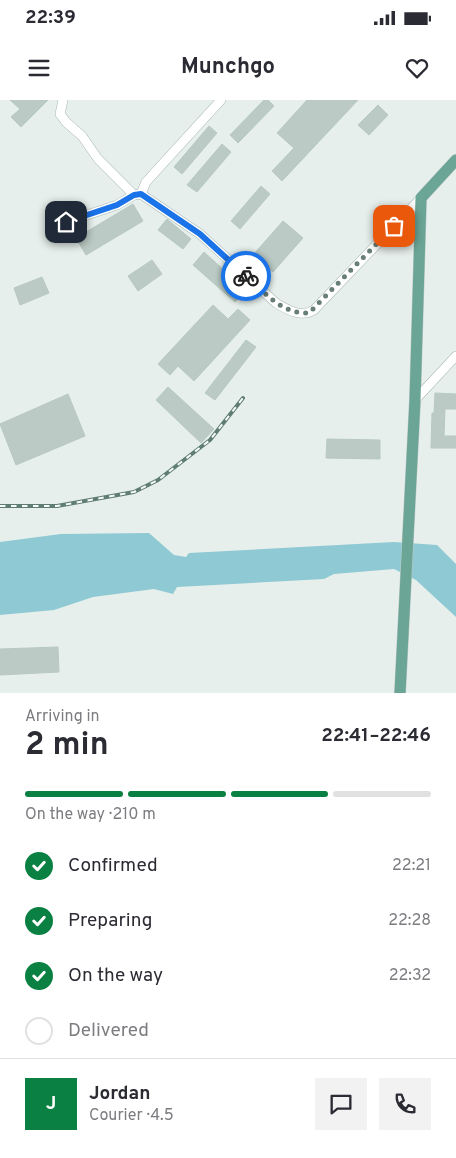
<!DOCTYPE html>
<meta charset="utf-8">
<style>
body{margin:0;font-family:Overpass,sans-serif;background:#f2f2f3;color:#2b2b33;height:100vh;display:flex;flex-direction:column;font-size:19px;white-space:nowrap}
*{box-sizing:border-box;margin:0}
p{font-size:16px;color:#7c7c81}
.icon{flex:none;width:28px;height:28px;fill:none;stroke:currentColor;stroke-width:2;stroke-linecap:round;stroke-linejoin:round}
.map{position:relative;height:593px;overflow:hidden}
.sheet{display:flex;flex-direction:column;background:#fff;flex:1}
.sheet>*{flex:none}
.pin{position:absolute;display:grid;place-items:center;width:42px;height:42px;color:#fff;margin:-21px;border-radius:10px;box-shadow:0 2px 8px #0006}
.courier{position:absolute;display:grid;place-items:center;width:50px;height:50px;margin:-25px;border:4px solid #1a73e8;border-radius:50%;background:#fff;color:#222;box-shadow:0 1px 6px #0007}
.summary em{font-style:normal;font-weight:700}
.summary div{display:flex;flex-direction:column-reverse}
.summary{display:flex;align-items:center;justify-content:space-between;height:85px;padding:0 25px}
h1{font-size:32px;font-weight:700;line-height:38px}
.bar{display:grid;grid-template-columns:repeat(4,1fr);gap:8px 5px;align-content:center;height:60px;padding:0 25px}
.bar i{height:6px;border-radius:4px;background:#e1e1e2}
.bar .current{background:#0b8043}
.bar p{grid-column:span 4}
.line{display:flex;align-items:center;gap:12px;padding:0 25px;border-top:1px solid #e1e1e2}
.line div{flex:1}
.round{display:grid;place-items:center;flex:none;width:52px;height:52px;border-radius:0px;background:#f2f2f3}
ol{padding:0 25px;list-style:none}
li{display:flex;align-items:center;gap:15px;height:55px}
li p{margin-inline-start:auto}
li .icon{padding:5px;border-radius:50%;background:#0b8043;color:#fff;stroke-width:4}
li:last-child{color:#7c7c81}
li i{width:28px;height:28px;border:2px solid #e1e1e2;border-radius:50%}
.status{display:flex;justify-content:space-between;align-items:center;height:35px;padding:0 25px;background:#fff;direction:ltr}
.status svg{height:14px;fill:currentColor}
header{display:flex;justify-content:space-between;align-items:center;height:65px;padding:0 25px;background:#fff;font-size:22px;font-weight:700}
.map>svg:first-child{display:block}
.water{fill:#8ec9d4}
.building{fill:#bbcac4;stroke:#b8c9c2}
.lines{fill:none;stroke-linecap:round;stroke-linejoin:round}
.minor-casing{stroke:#a8b8b2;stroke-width:10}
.major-casing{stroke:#c2cac8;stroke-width:12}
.minor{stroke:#fff;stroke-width:9}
.major{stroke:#6aa596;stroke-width:11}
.rail-casing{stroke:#5f7d75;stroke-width:4}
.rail{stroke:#f7fbf9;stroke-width:2;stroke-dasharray:5.5;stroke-linecap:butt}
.done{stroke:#687f78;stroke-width:5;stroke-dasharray:0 9}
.route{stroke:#1a73e8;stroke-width:6}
</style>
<div class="status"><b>22:39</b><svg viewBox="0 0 49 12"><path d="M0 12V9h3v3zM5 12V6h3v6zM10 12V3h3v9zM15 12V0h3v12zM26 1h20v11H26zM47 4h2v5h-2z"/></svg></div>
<header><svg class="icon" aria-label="menu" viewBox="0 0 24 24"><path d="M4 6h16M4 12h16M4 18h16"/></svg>Munchgo<svg class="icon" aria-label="heart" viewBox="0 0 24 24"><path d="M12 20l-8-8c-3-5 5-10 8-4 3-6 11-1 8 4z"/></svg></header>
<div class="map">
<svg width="456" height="593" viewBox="0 0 456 593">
<rect width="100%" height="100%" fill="#e6efeb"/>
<!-- water -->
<path class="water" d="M149 433 174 455 186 457 189 453 394 442 437 445 456 464V517L416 480 394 469 334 474 324 479 177 487 173 494 154 489 93 497 54 510 0 515V442L61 434Z"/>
<!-- building -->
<g class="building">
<path d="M10 0H48L21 27 11 17 20 9Z"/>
<path d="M264 0H268L274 6 238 43 230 35Z"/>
<path d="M307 0H358L282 81 272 71 294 48 277 33Z"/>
<path d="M378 5 388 15 369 35 358 25Z"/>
<path d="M209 26 217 33 182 74 174 67Z"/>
<path d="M222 44 231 52 197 92 187 85Z"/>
<path d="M261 86 270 94 240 129 231 121Z"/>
<path d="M133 104 143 121 86 155 76 138Z"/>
<path d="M167 119 191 139 183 149 158 130Z"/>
<path d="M283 121 303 138 273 172 253 155Z"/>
<path d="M204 152 246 190 235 202 193 165Z"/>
<path d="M152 160 162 174 138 191 128 176Z"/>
<path d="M42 177 49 193 20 205 14 188Z"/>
<path d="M213 205 228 219 238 209 250 220 194 281 178 266 170 275 158 264Z"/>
<path d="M246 240 256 247 215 300 205 293Z"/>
<path d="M168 287 214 329 201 343 156 300Z"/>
<path d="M435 293 456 294V309H445L444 336H456V348H431L432 313H434Z"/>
<path d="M68 294 85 336 16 365 0 324Z"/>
<path d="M327 339 380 340V359L326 358Z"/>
<path d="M58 547 59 572 0 575V549Z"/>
</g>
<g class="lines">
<defs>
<g id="minor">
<path d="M63 0 60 14 66 22 82 36 98 59 134 95"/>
<path d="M141 94 146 82 221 0"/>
<path d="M66 122 117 105 134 95 141 94 200 134 276 203C288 210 301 218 314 210L421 98"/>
<path d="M415 300 456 256"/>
</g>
<path id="major" d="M400 593 415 300 421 98 456 60"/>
</defs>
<!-- minor casing -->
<use href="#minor" class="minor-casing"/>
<!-- major casing -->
<use href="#major" class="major-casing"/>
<!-- minor -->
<use href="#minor" class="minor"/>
<!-- major -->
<use href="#major" class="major"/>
<defs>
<path id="rail" d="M0 406H57L134 392 158 380 210 340 243 298"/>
</defs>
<!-- rail casing -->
<use href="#rail" class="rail-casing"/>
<!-- rail -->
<use href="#rail" class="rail"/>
</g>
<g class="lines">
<!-- done -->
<path class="done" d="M246 176C264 192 283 215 309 213L394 126"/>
<!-- route -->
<path class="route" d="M66 122 117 105 134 95 141 94 200 134 246 176"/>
</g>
</svg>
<div class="pin" style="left:394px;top:126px;background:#ea580c"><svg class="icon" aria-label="bag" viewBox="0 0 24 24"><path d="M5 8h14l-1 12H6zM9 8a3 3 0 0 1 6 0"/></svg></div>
<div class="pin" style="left:66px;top:122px;background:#1f2937"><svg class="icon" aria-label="home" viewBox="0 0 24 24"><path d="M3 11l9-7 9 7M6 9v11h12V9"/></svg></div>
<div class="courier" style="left:246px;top:176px"><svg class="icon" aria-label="bike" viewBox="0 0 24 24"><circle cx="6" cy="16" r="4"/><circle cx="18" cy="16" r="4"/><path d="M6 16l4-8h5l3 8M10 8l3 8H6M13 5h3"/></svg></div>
</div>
<section class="sheet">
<div class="summary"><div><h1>2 min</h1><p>Arriving in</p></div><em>22:41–22:46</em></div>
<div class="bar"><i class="current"></i><i class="current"></i><i class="current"></i><i></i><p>On the way · 210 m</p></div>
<ol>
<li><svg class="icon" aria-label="check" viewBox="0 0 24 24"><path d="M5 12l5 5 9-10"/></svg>Confirmed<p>22:21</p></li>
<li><svg class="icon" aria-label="check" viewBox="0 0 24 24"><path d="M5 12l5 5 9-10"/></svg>Preparing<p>22:28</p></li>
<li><svg class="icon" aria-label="check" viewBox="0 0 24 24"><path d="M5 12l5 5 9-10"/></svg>On the way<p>22:32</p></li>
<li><i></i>Delivered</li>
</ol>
<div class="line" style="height:90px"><b class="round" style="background:#0b8043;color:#fff">J</b><div><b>Jordan</b><p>Courier · 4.5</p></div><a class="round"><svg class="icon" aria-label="chat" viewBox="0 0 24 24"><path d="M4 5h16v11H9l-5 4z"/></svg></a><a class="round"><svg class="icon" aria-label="phone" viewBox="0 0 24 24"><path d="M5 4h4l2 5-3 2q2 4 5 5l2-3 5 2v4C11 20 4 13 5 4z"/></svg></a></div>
</section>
